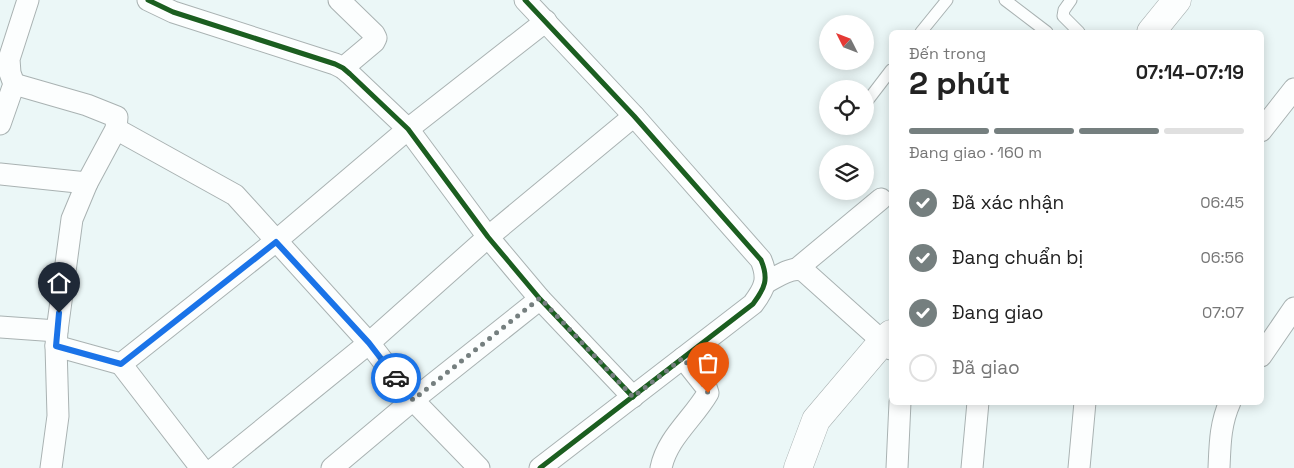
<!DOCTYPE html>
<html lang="vi">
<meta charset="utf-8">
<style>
body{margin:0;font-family:"Space Grotesk",sans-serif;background:#f2f2f2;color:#222;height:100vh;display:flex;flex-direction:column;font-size:19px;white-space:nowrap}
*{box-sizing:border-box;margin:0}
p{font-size:16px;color:#767676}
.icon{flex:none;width:28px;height:28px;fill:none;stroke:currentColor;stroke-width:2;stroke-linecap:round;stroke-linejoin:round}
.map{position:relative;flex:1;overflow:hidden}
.details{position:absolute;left:889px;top:30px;width:375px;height:375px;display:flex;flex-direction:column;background:#fff;border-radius:8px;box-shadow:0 2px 12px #0003}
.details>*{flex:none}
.needle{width:32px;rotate:312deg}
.controls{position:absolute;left:819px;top:15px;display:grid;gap:10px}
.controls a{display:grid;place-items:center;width:55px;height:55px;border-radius:50%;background:#fff;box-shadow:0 2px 12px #0003;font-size:25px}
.pin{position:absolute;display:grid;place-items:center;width:42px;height:42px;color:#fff;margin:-51px -21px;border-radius:50% 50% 50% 0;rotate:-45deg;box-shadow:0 0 5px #0007}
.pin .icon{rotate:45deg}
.courier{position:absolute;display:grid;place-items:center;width:50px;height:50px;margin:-25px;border:4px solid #1a73e8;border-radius:50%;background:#fff;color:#222;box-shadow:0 1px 6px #0007}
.head em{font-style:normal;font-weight:600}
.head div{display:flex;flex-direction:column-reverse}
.head{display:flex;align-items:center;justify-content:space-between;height:85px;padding:0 20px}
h1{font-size:32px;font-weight:600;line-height:38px}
.bar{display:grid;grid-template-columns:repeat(4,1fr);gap:8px 5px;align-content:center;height:60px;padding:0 20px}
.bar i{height:6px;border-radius:4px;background:#e0e0e0}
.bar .active{background:#757f7f}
.bar p{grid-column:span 4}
ol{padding:0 20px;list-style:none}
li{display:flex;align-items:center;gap:15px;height:55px}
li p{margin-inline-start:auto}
li .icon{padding:5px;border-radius:50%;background:#757f7f;color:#fff;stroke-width:4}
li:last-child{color:#767676}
li i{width:28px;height:28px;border:2px solid #e0e0e0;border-radius:50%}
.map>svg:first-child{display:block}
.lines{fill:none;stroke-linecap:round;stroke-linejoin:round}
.lane-casing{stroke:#a9b2b2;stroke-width:13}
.street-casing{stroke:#a9b2b2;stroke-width:23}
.secondary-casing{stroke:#a9b2b2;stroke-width:29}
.lane{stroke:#fcfefe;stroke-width:11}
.street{stroke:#fcfefe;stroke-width:21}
.secondary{stroke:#fcfefe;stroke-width:28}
.cycleway-casing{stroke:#fff;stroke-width:8}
.cycleway{stroke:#1b5e20;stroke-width:5}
.done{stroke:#757f7f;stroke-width:5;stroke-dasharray:0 9}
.route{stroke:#1a73e8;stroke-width:6}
</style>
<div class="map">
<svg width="1294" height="468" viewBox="0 0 1294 468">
<rect width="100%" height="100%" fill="#ebf7f7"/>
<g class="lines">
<defs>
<g id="lane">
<path d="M1005 0 1047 32"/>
<path d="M1071 0 1064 10 1063 16 1079 32"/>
<path d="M921 32 947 0"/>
<path d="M865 104 891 70"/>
</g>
<g id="street">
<path d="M148 0 173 12 335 64 343 68 350 74 408 129 488 237 540 299 633 397"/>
<path d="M339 0 374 34 376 38 374 42 343 68"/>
<path d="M525 0 634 116 761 260C769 279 765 288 753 304L540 468"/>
<path d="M14 84 87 105 117 117 116 129 87 183 72 219 57 331 56 346 58 416 51 468"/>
<path d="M0 124 14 84 10 73 9 59 28 0"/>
<path d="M116 129 235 195 369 343 413 400 479 468"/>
<path d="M1261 131 1294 89"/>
<path d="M0 174 87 183"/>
<path d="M798 268 881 199"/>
<path d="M765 283C777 277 792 265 804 271L891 349"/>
<path d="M0 327 57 331"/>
<path d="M56 346 121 364 276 241 408 129 546 21"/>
<path d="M1261 356 1294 308"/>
<path d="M121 364 201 468"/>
<path d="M215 468 369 343 488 237 634 116"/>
<path d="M332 468 413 400 540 299"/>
<path d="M661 468C667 438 693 419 708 393L706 387 683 358"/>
<path d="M897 468 900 402"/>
<path d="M972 468 978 402"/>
<path d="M1079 468 1085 402"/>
<path d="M1219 468C1220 445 1220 424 1230 402"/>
</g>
<g id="secondary">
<path d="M1151 32 1177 0"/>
<path d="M798 468 816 420 883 341 891 334"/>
</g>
</defs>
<!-- lane casing -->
<use href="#lane" class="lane-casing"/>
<!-- street casing -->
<use href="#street" class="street-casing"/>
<!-- secondary casing -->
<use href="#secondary" class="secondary-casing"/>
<!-- lane -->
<use href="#lane" class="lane"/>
<!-- street -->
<use href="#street" class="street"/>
<!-- secondary -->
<use href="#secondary" class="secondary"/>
<defs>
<g id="cycleway">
<path d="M148 0 173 12 335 64 343 68 350 74 408 129 488 237 540 299 633 397"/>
<path d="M525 0 634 116 761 260C769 279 765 288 753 304L540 468"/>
</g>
</defs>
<!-- cycleway casing -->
<use href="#cycleway" class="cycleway-casing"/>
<!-- cycleway -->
<use href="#cycleway" class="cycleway"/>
</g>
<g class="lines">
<!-- done -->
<path class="done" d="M396 378 413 400 540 298 633 397 683 358 706 388 708 393"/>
<!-- route -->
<path class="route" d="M59 313 56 346 121 364 276 242 369 343 396 378"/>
</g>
</svg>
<div class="controls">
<a><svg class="needle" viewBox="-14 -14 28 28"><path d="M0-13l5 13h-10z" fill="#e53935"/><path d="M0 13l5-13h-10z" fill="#767676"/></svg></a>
<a><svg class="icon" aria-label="locate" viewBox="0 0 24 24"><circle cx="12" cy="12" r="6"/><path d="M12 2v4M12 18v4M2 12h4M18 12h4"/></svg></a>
<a><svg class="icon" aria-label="layers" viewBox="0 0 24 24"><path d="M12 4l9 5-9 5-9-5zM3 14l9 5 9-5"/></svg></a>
</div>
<div class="pin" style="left:708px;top:393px;background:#ea580c"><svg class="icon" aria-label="bag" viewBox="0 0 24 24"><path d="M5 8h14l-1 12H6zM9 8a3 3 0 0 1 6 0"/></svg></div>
<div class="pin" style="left:59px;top:313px;background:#1f2937"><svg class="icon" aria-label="home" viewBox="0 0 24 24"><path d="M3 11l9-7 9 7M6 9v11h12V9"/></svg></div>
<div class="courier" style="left:396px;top:378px"><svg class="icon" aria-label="car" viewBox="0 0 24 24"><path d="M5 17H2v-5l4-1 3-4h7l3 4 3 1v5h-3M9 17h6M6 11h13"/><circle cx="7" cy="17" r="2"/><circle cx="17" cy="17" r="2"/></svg></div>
<section class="details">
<div class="head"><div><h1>2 phút</h1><p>Đến trong</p></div><em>07:14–07:19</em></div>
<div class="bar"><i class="active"></i><i class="active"></i><i class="active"></i><i></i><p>Đang giao · 160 m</p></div>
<ol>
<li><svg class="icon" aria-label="check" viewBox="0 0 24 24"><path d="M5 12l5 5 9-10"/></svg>Đã xác nhận<p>06:45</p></li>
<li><svg class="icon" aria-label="check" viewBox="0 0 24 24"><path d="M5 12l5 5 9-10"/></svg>Đang chuẩn bị<p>06:56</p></li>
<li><svg class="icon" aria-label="check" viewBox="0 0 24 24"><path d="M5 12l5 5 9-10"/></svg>Đang giao<p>07:07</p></li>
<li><i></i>Đã giao</li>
</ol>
</section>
</div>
